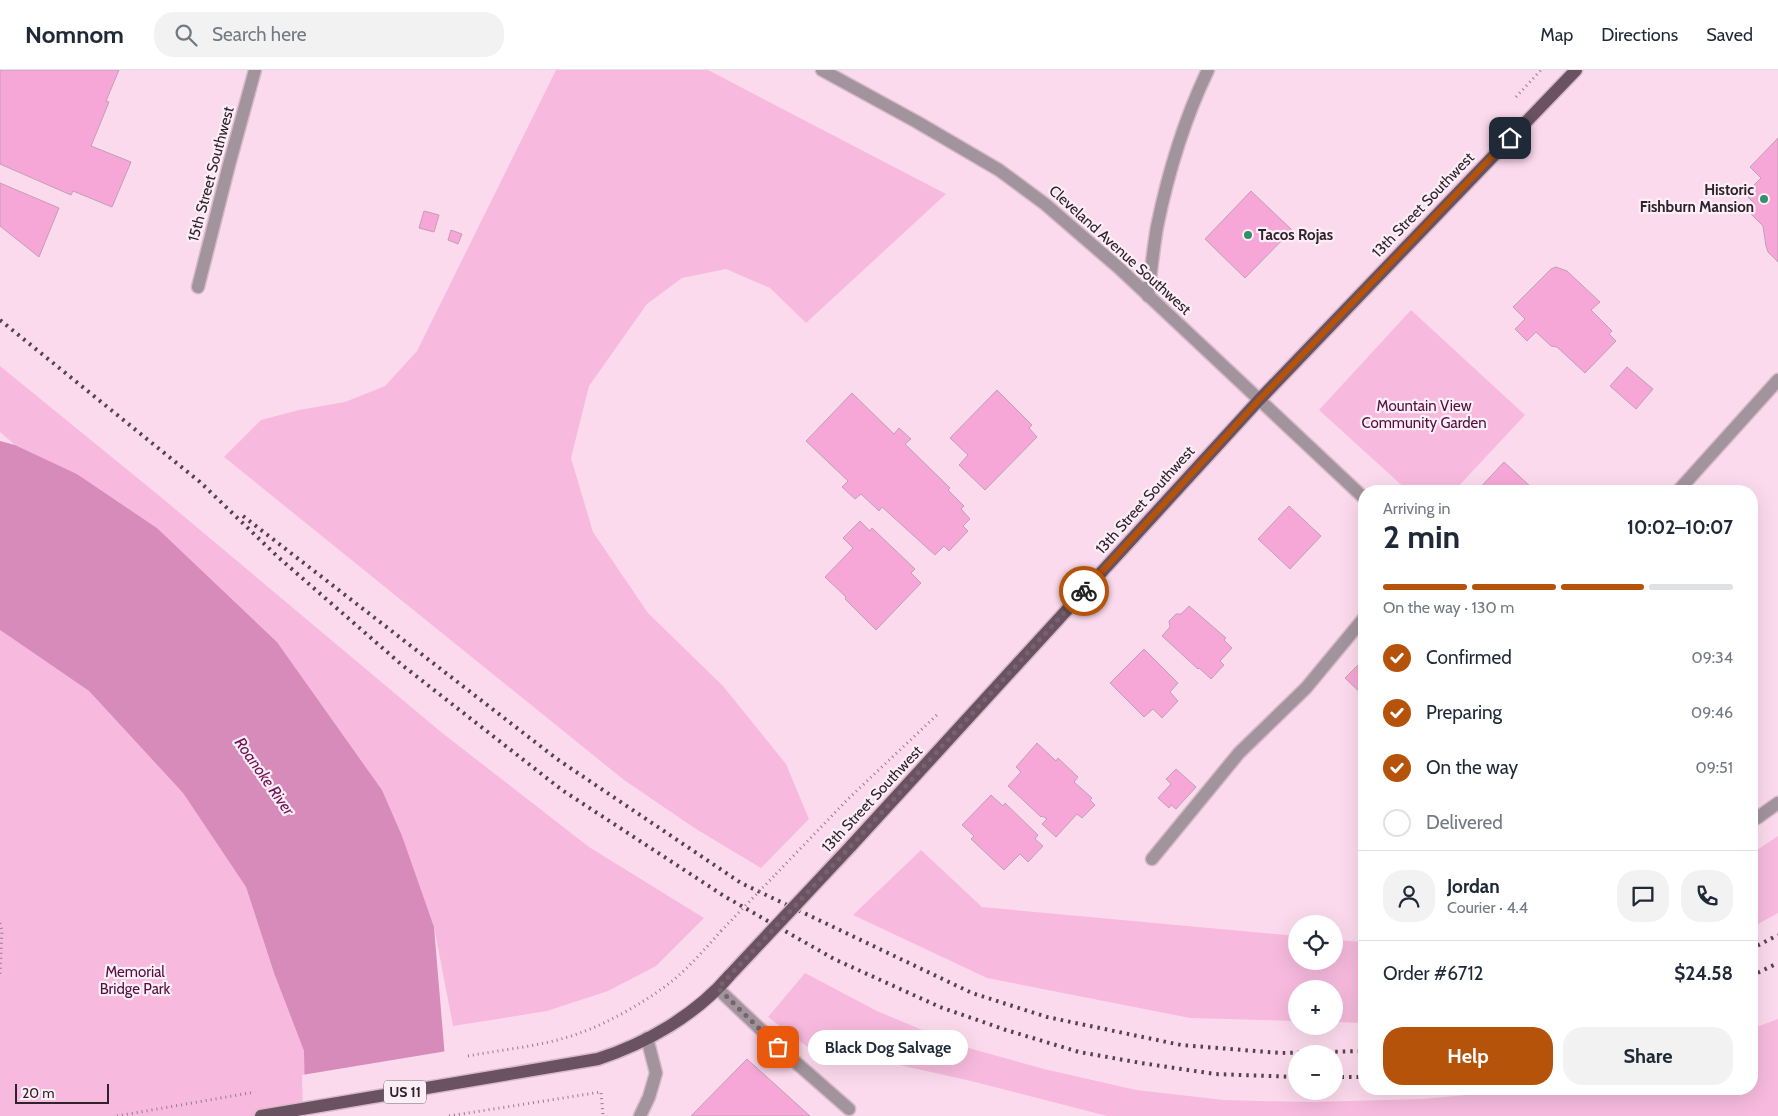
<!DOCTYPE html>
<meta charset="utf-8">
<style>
body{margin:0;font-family:Cabin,sans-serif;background:#f2f2f3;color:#1f2937;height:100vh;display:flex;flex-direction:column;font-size:19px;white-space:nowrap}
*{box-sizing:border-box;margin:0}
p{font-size:16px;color:#747a83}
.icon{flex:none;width:28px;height:28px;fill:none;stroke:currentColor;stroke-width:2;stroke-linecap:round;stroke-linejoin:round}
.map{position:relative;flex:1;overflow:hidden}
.details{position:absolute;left:1358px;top:415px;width:400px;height:610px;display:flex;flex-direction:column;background:#fff;border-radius:20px;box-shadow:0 5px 20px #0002}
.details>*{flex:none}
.buttons{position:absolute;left:1288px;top:845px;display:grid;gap:10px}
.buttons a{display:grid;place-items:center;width:55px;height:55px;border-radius:50%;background:#fff;box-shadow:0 5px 20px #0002;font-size:25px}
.scale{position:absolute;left:15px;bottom:12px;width:94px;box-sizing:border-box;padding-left:5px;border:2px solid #2f222a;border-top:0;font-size:14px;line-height:18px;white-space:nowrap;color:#2f222a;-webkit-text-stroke:4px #fceef6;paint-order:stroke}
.pin{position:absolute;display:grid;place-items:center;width:42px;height:42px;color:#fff;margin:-21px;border-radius:10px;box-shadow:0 2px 8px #0006}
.courier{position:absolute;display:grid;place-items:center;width:50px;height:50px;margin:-25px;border:4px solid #b45309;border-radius:50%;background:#fff;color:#222;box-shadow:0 1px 6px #0007}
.bubble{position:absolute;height:35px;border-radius:18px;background:#fff;box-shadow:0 5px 20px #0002;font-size:16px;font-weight:700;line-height:35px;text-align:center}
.summary em{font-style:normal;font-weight:700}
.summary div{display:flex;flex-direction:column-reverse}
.summary{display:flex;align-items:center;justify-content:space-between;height:85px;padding:0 25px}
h1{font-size:32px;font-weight:700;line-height:38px}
.bar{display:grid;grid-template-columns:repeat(4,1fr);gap:8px 5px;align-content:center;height:60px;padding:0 25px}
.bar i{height:6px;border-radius:4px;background:#e0e1e3}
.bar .current{background:#b45309}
.bar p{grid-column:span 4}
.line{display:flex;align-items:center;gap:12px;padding:0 25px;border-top:1px solid #e0e1e3}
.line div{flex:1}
.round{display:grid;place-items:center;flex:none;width:52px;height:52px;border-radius:20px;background:#f2f2f3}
ol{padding:0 25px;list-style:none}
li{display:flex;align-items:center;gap:15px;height:55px}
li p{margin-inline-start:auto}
li .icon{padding:5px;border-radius:50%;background:#b45309;color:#fff;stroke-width:4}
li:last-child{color:#747a83}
li i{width:28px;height:28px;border:2px solid #e0e1e3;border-radius:50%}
.cta{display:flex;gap:10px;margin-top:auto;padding:10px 25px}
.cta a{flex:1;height:58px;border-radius:20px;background:#b45309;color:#fff;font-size:20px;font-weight:700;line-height:58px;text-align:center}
.cta a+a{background:#f2f2f3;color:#1f2937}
header{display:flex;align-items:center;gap:30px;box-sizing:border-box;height:70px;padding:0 25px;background:#fff;border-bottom:1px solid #e0e1e3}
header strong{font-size:24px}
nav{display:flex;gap:28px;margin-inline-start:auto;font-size:18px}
.search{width:350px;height:45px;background:#f2f2f3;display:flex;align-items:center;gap:12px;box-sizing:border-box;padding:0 18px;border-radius:20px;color:#747a83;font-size:19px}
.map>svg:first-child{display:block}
.green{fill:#f7bade}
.water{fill:#d78bba}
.pier{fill:#fcdaed}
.building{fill:#f6a7d7;stroke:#c0a0b3}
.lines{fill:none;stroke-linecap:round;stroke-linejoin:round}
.lane-casing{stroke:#d7b9ca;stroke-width:15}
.street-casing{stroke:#d7b9ca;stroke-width:15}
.primary-casing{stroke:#d7b9ca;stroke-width:15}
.path{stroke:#947d8a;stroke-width:3;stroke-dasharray:1 4;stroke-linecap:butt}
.lane{stroke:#a2949c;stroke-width:12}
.street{stroke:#a2949c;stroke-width:12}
.primary{stroke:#6a5260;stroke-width:12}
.rail{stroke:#54434d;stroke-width:4;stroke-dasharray:2.5 5;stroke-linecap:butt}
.primary-bridge-casing{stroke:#d7b9ca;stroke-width:15;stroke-linecap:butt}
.path-bridge{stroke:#947d8a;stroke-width:3;stroke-dasharray:1 4;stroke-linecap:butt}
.primary-bridge{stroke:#6a5260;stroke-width:12}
.done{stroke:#77626e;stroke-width:5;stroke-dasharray:0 9}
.route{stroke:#b45309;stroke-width:6}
.poi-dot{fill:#319069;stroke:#fceef6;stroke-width:2}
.labels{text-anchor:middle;stroke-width:4.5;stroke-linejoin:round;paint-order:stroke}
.shield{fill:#fceef6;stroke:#6c5f67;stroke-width:1}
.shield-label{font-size:14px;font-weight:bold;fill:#2f222a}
.street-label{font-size:15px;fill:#2f222a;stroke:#fceef6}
.poi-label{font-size:15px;font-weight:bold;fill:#2f222a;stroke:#fceef6;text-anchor:end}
.park-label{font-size:15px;fill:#530f3f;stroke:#fceef6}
.water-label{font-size:16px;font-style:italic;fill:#6d1354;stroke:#fceef6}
</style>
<header>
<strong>Nomnom</strong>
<div class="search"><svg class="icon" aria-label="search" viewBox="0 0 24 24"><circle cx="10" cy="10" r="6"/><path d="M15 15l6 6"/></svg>Search here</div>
<nav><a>Map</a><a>Directions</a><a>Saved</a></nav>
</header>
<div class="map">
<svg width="1778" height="1046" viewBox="0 0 1778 1046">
<rect width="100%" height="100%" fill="#fcdaed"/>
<!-- green -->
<g class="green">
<path d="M556 0H708L946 124 806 253 770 218 726 199 682 208 647 234 589 316 571 388 593 462 648 543 723 616 786 694 809 749 761 798 696 759 624 710 224 387 261 350 299 340 345 332 385 316 417 281Z"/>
<path d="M1411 240 1525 345 1454 421H1408L1319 340Z"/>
<path d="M0 296 162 428 441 662 589 777 704 848 656 896 608 921 547 941 453 956 434 857 382 720 277 572 157 458 77 404 15 375 0 362Z"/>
<path d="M0 560 89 621 183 723 246 817 274 903 304 981 305 1046H0Z"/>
<path d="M1778 766V843L1751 858V784Z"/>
<path d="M921 780 982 837 1296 866V891H1334V870L1364 872V953L1334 952V919H1296V951L1190 948 987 908 853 845Z"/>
<path d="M805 903 877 941 958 975 1044 999 1136 1020 1224 1030 1309 1032 1423 1029 1529 1019H1751V959L1778 949V1046H1107L971 1011 859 986 809 978 768 947Z"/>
</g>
<!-- water -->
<path class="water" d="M0 371 15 375 77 404 157 458 277 572 382 720 402 766 434 857 445 988 305 1046 304 981 274 903 246 817 183 723 89 621 0 560Z"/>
<!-- pier -->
<path class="pier" d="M447 981 448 988 437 1046H303L302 1005Z"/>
<!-- building -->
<g class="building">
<path d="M0 0H119L106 31 109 32 91 76 131 92 112 137 73 121 71 125 0 94Z"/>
<path d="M1778 68V192L1768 182 1766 176 1763 156 1748 141 1755 134 1745 124 1761 108 1750 97Z"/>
<path d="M0 113 59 138 39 187 0 156Z"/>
<path d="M1251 121 1292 160 1245 208 1205 169Z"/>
<path d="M424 141 439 145 434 162 419 158Z"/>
<path d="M451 160 462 164 458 174 448 170Z"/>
<path d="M1556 197 1567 201 1600 232 1591 240 1612 261 1609 264 1616 271 1585 303 1557 277 1551 276 1536 262 1527 271 1515 259 1525 249 1513 237 1551 199Z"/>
<path d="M1627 297 1653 319 1636 339 1610 316Z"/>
<path d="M997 320 1032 355 1029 358 1037 367 985 420 959 395 968 385 950 368Z"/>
<path d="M852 323 894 364 899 358 911 369 905 374 950 418 948 420 964 436 961 439 970 449 963 456 968 461 949 481 944 476 935 485 882 437 879 441 861 424 855 429 842 417 848 411 806 371Z"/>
<path d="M1504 392 1533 419 1530 421H1477Z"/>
<path d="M1289 436 1321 466 1290 499 1258 469Z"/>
<path d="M860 451 870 461 872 458 915 499 911 503 921 513 876 560 845 529 846 527 825 507 853 478 843 468Z"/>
<path d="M1189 536 1226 568 1224 570 1232 578 1220 591 1224 595 1211 609 1199 598 1198 599 1162 566 1170 557 1169 551 1176 544H1181Z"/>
<path d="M1144 579 1178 613 1170 622 1178 631 1162 648 1153 639 1144 647 1110 613Z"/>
<path d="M1364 589V626L1345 608Z"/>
<path d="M1037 673 1056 691 1058 688 1078 707 1074 712 1092 728 1090 730 1095 735 1082 748 1077 744 1056 767 1042 754 1047 749 1042 746 1041 747 1008 716 1021 702 1016 697Z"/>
<path d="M1176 699 1196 717 1176 739 1171 735 1169 738 1158 728 1171 714 1166 709Z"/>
<path d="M991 725 1003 736 1005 733 1038 765 1035 769 1043 776 1028 792 1020 784 1004 800 971 769 974 766 962 755Z"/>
<path d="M747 989 810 1046H691Z"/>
</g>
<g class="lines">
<defs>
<g id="lane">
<path d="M1148 226C1151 203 1153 180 1157 157 1168 103 1184 50 1208 0"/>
<path d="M1678 421 1778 310"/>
<path d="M1152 789 1239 683 1306 618 1364 548"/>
<path d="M718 919 793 990 849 1039"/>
</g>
<g id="street">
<path d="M822 0 917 52 999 100 1045 134 1119 198 1364 428"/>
<path d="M198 217 229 95 255 0"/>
<path d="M1751 749 1757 748 1778 733"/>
<path d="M640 1046 649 1027 656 1003 647 968"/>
</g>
<g id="primary">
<path d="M851 776 1259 330 1576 0"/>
<path d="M261 1046 598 989C647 973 696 945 730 905"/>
</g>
</defs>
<!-- lane casing -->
<use href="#lane" class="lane-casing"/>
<!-- street casing -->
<use href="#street" class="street-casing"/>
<!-- primary casing -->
<use href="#primary" class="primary-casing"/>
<!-- path -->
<g class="path">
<path d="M1516 27 1541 0"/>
<path d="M776 804 848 729 939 643"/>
<path d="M0 853 2 860 0 904"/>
<path d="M468 986C505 979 545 976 580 963 608 953 643 933 667 915 687 900 704 880 721 861"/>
<path d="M117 1046 255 1022"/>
<path d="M449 1046 601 1022 603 1046"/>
</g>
<!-- lane -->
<use href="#lane" class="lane"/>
<!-- street -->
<use href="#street" class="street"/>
<!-- primary -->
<use href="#primary" class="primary"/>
<!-- rail -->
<g class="rail">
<path d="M0 250 200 412 278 487 402 595 562 720 724 826 834 889 940 937 1006 960 1079 982 1141 993 1215 1004 1296 1007"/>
<path d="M243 446 557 689 741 813 972 923 1047 947 1181 975 1280 983 1364 981"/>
<path d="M1751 879 1778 865"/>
<path d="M1751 906 1778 893"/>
<path d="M1334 1007H1364"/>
</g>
<defs>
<path id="primary-bridge" d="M730 905 851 776"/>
</defs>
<!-- primary-bridge casing -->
<use href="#primary-bridge" class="primary-bridge-casing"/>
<!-- path-bridge -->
<path class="path-bridge" d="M721 861 776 804"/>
<!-- primary-bridge -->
<use href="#primary-bridge" class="primary-bridge"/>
</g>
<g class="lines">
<!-- done -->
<path class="done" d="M778 977 718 918 851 776 1084 521"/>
<!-- route -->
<path class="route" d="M1084 521 1259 330 1510 68"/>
</g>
<!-- markers -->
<g class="poi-dot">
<circle cx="1764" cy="129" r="5"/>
<circle cx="1248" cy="165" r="5"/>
</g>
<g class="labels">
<!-- shield labels -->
<rect class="shield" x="384" y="1010.5" width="42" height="23" rx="4"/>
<g class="shield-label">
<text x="405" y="1027">US 11</text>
</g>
<!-- street labels -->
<g class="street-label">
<text transform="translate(211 104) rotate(-75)" y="5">15th Street Southwest</text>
<text transform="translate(1423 135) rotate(-46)" y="5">13th Street Southwest</text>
<text transform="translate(1120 180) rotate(42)" y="5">Cleveland Avenue Southwest</text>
<text transform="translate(1145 430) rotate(-48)" y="5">13th Street Southwest</text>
<text transform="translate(872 729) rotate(-47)" y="5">13th Street Southwest</text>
</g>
<!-- poi labels -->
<g class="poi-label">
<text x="1754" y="125">Historic<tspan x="1754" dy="17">Fishburn Mansion</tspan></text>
<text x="1258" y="170" text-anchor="start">Tacos Rojas</text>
</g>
<!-- park labels -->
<g class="park-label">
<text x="1424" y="341">Mountain View<tspan x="1424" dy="17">Community Garden</tspan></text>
<text x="135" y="907">Memorial<tspan x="135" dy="17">Bridge Park</tspan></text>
</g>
<!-- water labels -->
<g class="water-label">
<text transform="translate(265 706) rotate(55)" y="6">Roanoke River</text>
</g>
</g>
</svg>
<div class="buttons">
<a><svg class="icon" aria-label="locate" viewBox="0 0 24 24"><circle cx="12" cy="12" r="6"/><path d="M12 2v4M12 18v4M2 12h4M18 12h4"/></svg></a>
<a>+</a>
<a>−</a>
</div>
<div class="scale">20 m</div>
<div class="pin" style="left:778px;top:977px;background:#ea580c"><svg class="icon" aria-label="bag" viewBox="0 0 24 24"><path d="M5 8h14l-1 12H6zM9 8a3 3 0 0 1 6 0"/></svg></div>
<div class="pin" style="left:1510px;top:68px;background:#1f2937"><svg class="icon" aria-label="home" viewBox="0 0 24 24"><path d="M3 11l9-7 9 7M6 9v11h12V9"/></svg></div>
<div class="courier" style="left:1084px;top:521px"><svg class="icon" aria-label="bike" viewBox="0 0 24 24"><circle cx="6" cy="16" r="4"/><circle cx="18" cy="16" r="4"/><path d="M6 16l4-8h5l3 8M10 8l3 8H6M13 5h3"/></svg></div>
<div class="bubble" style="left:808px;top:960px;width:160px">Black Dog Salvage</div>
<section class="details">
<div class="summary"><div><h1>2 min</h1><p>Arriving in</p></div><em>10:02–10:07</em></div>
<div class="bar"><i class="current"></i><i class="current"></i><i class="current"></i><i></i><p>On the way · 130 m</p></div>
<ol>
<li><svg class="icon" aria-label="check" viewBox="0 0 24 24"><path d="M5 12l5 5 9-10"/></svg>Confirmed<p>09:34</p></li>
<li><svg class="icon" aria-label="check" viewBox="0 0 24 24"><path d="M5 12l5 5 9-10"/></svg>Preparing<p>09:46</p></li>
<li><svg class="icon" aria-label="check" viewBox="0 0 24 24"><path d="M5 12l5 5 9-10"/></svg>On the way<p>09:51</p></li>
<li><i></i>Delivered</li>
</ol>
<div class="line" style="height:90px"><a class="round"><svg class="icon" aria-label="person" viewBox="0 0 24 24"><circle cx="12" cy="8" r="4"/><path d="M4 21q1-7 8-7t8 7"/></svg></a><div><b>Jordan</b><p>Courier · 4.4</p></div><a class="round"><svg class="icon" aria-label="chat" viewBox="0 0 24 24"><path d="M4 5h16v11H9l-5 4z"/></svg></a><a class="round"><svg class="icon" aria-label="phone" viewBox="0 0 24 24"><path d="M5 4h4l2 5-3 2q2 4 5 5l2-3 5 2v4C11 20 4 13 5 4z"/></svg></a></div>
<div class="line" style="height:65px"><div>Order #6712</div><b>$24.58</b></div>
<div class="cta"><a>Help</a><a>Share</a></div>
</section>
</div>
